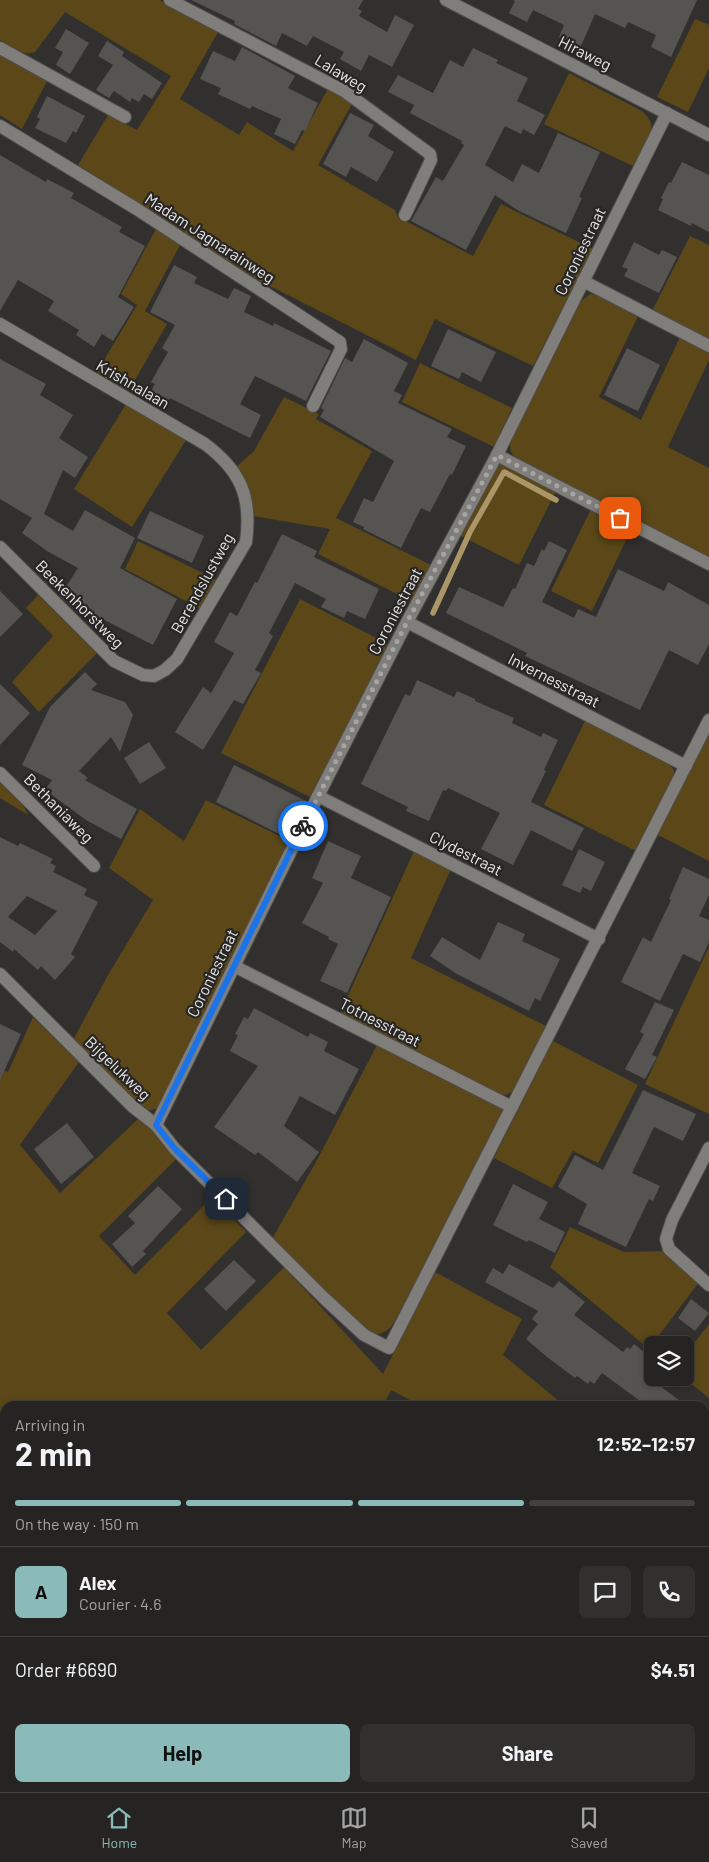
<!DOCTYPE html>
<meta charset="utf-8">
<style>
body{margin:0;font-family:Barlow,sans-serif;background:#31302f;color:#f1f3f6;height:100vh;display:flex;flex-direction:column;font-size:19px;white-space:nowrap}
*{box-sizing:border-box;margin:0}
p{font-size:16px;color:#a3a4a5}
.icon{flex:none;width:28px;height:28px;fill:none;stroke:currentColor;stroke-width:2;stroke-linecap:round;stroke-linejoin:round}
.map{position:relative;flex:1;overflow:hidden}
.side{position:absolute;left:0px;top:1401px;width:710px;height:391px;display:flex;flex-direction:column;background:#252422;border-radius:15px 15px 0 0;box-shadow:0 2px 8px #0003,0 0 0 1px #424140}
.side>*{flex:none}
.fabs{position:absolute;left:644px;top:1336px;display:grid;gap:10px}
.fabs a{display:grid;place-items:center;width:50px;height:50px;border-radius:8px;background:#252422;box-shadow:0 2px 8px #0003,0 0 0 1px #424140;font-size:25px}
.pin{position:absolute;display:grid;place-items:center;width:42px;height:42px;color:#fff;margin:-21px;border-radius:10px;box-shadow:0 2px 8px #0006}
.courier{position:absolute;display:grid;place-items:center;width:50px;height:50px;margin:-25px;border:4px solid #1a73e8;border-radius:50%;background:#fff;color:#222;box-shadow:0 1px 6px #0007}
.head em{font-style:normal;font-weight:700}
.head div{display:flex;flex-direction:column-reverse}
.head{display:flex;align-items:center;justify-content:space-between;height:85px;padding:0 15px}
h1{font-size:32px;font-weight:700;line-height:38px}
.bar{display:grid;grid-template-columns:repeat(4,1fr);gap:8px 5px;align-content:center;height:60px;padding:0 15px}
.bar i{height:6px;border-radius:4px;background:#424140}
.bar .current{background:#8bbbb9}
.bar p{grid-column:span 4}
.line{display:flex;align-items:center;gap:12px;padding:0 15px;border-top:1px solid #424140}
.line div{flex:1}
.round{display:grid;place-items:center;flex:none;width:52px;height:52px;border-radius:8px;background:#31302f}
.button{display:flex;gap:10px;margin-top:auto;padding:10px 15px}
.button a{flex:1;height:58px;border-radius:8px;background:#8bbbb9;color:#111;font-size:20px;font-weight:700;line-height:58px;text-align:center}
.button a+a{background:#31302f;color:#f1f3f6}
.dock{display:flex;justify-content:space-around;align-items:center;height:70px;border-top:1px solid #424140;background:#252422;font-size:14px;color:#a3a4a5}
.dock a{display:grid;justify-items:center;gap:2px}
.dock .current{color:#8bbbb9}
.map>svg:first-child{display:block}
.green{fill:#5b4718}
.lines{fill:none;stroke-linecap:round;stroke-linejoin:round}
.stream{stroke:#ab9669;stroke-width:5.5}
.building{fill:#555451;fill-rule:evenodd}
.minor-casing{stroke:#4e4d4b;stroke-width:14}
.minor{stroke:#7f7e7b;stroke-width:12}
.done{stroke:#a6a5a4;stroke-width:5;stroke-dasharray:0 9}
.route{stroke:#1a73e8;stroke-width:6}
.labels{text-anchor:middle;stroke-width:4.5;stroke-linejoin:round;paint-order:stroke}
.street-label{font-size:16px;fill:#e5e4e3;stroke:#282624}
</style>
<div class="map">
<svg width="709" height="1792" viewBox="0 0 709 1792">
<rect width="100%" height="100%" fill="#31302e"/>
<!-- green -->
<g class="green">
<path d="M0 0H160L218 32 180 99 239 135 247 122 293 151 328 89 352 104 318 165 395 210 398 217 473 256 501 204 593 249 533 366 435 319 416 360 260 281 78 165 108 115 137 130 171 76 65 12 35 52C23 57 10 46 0 40Z"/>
<path d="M695 19 709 25V68L688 112 657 97Z"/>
<path d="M0 54 47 81 22 129 0 115Z"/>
<path d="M569 73 642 111C663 129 645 148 635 167L544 124Z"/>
<path d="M156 229 180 245 145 311 167 324 127 394 95 375 137 305 121 294Z"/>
<path d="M690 236 709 245V341L652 311Z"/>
<path d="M590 294 603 296 639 314 599 397 641 420 680 337 709 352V360L668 447 709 468V559L515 458C510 451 509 448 511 440L580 302Z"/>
<path d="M420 363 512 408 494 447 402 402Z"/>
<path d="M284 397 319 414 316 419 372 451 336 518 431 565 413 602 318 554 330 529 253 516 237 466 254 451Z"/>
<path d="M126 404 186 440 132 527 74 489Z"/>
<path d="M500 464 556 491 519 565 459 535 495 469Z"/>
<path d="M591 509 632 528 592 611 551 591Z"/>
<path d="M138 541 217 580 201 609 125 569Z"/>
<path d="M38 595 97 653 39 712 12 682 53 636 26 608Z"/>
<path d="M300 599 390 645 312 798 221 753Z"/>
<path d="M585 721 665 761C672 767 675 769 675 778L638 852 544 805Z"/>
<path d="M709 729V861L656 834Z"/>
<path d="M0 781 21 801 28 815 0 798Z"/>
<path d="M206 800 290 841 160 1106C157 1108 153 1111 149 1110 136 1107 86 1052 73 1040L108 975 153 900 109 868 140 809 184 841Z"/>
<path d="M415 849 451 869 411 958 548 1027 513 1091 506 1095 498 1094 340 1013Z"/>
<path d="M709 947V1114L645 1084Z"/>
<path d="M33 1017 79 1062 20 1145 60 1193 139 1118 147 1123 176 1159 99 1236 135 1275 212 1197 246 1232 167 1313 201 1350 284 1267 383 1374 435 1272 522 1319 503 1355 565 1406H421L391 1390 383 1406H5V1788H272L270 1792H0V1069L8 1072Z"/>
<path d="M553 1041 638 1085 598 1163 573 1151 552 1188 494 1158Z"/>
<path d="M378 1043 502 1107 503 1113 501 1120 393 1324C384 1335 378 1336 366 1331L310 1279 273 1237 316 1162Z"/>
<path d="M570 1227 624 1252 662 1251 699 1282 649 1349 550 1267Z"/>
<path d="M709 1324V1398L684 1378H685V1355Z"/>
<path d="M705 1521 709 1524V1792H373L368 1788H705Z"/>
</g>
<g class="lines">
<!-- stream -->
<path class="stream" d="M433 613 470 532 504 472 556 500"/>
</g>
<!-- building -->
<g class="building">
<path d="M191 0H363L358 9 362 11 359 16 387 32 395 15 414 25 392 67 369 55 361 71 340 59 344 52 313 36 307 46 282 33 276 46 234 24 235 21Z"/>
<path d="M513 0H697L671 57 651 47 656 35 628 22 625 28 595 14 581 46 559 37 564 25 533 10 527 22 509 13 515 1Z"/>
<path d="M66 29 89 43 70 74 56 65 63 52 55 48Z"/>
<path d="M107 41 124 52 122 56 162 83 152 99 144 94 139 102 132 98 130 102 114 91 109 98 96 90 113 65 98 56Z"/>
<path d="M242 47 295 76 288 88 318 103 305 131 302 130 295 144 274 134 281 119 252 106 250 109 218 94 221 88 200 79 213 51 235 61Z"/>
<path d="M473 48 498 60 496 63 528 78 517 101 545 115 534 135 523 129 521 134 505 126 485 165 513 182 522 164 539 173 558 133 600 152 579 197 582 198 566 233 519 211 495 195 466 250 411 221 436 177 443 181 464 145 461 143 462 141 410 113 414 105 388 92 398 75 433 93 450 60 463 67Z"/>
<path d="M47 96 85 116 76 133 73 131 66 143 35 128 40 119 37 117Z"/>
<path d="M350 113 374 125 368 136 394 152 377 182 351 167 346 177 323 164Z"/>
<path d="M0 155 46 182 47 179 74 193 71 198 122 227 119 232 145 246 118 297 134 307 113 341 102 334 94 347 76 335 79 330 48 311 54 301 18 280 0 311Z"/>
<path d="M682 162 709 175V232L692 223 691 226 658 210 663 199 661 198 669 182 671 183Z"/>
<path d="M634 242 659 255 662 250 677 257 659 293 624 276 628 269 622 267Z"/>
<path d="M174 265 197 277 194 283 228 299 234 288 251 296 244 312 273 326 274 323 331 351 306 401 255 376 240 404 261 415 250 438 170 398 168 401 151 391 155 384 151 382 168 352 162 348 175 325 150 312Z"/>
<path d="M448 329 496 352 481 382 462 372 459 379 431 366Z"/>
<path d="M364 339 408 363 394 391 402 395 398 403 452 429 447 437 466 446 452 475 450 474 430 512 421 508 401 548 363 529 364 527 353 522 364 498 373 502 394 461 320 417 324 410 321 408 345 358 352 362Z"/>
<path d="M627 348 660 365 638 411 604 395Z"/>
<path d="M0 359 46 384 40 395 73 415 59 438 88 457 75 478 63 470 44 514 73 531 85 510 135 538 120 568 177 599 153 645 85 610 80 615 60 596 78 568 47 551 22 533 32 518 0 499Z"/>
<path d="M150 511 204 536 192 563 137 538Z"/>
<path d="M282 534 317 551 314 557 379 589 365 619 347 611 344 618 321 607 326 599 295 583 269 633 273 636 255 670 261 673 243 704 234 700 203 750 175 732 203 687 211 693 234 653 214 642 230 612 237 616 255 582 257 583Z"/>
<path d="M549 541 567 550 542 602 574 618 578 609 596 617 618 569 664 591 668 582 709 605V644L698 665 669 650 640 710 525 656 527 653 446 613 459 587 503 607 513 588 515 589 527 563 534 566 542 549 544 551Z"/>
<path d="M0 591 23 614 0 637Z"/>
<path d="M85 672 97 684 91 690 125 702 133 715 120 752 111 737 79 771 88 778 85 780 137 809 121 839 86 820 45 790 52 780 22 765 50 707Z"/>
<path d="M417 680 454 697 457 691 475 699V701L514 718 512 723 541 737 543 733 558 740 544 770 546 771 531 802 584 828 572 851 531 830 513 865 481 849 500 813 448 788 446 791 443 790 429 821 406 811 408 807 361 784 405 694 410 696Z"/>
<path d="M0 684 30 713 0 745Z"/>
<path d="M149 742 166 768 140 784 124 758Z"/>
<path d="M234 765 306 801 287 838 216 802Z"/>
<path d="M0 837 18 846 20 843 53 859 50 863 56 866 53 872 87 889 84 895 98 902 71 954 75 957 55 980 41 966 38 970 14 949 13 952 0 942ZM27 896 57 911 35 935 8 917Z"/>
<path d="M328 841 361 856 351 878 391 897 347 993 320 981 338 944 328 939 329 937 302 923 323 883 312 878Z"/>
<path d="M579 849 605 862 591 891 583 887 580 893 562 885Z"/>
<path d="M683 867 709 879V895L699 916 709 920V942L700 962 683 954 660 1001 621 982 643 937 651 942 671 900 669 899Z"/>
<path d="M498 922 525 934 522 941 560 959 540 1001 535 998 529 1011 457 974 430 956 442 937 480 960Z"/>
<path d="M655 1002 674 1010 652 1055 657 1057 645 1079 625 1069 644 1034 640 1032Z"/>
<path d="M254 1008 308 1037 310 1033 328 1042 324 1051 359 1069 335 1115 300 1096 284 1126 319 1152 297 1182 258 1152 255 1155 214 1127 258 1066 230 1051 238 1035 235 1034 244 1017 248 1019Z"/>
<path d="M0 1024 21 1034 0 1080Z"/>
<path d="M643 1090 696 1114 683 1141 654 1127 632 1173 660 1186 653 1201 649 1199 626 1247 578 1224 587 1204 558 1187 575 1155 603 1170Z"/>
<path d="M67 1123 94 1157 61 1184 34 1149Z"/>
<path d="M513 1184 548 1202 539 1219 565 1232 555 1253 529 1240 527 1242 493 1225Z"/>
<path d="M158 1186 182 1209 143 1251 146 1254 132 1267 112 1244 135 1223 128 1216Z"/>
<path d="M234 1260 256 1281 226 1311 204 1289Z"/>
<path d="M509 1264 553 1288 559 1281 585 1302 574 1315 623 1352 627 1347 630 1349 634 1344 652 1358V1380L687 1406H647L602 1373 594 1384 590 1381 588 1384 577 1376 575 1378 547 1357 526 1339 538 1324 532 1319 538 1311 485 1282 493 1268 503 1274Z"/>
<path d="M691 1299 709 1313 695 1331 678 1318Z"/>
</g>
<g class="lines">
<defs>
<g id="minor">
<path d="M170 0 344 91 430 154 431 160 405 215"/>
<path d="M446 0 709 135"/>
<path d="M0 48 125 117"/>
<path d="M0 126 135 208 340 342 341 349 313 406"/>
<path d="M583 281 709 346"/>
<path d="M0 324 205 444C241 471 252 497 246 542L177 659 165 670 154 676 143 675 114 661 0 547"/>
<path d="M497 455 709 564"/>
<path d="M407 622 686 766"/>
<path d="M0 773 94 866"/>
<path d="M318 796 599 939"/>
<path d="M234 966 512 1107"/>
<path d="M0 974 132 1106 156 1125 175 1149 325 1299 364 1335 389 1348 709 720"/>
<path d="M156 1125 318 796 407 622 497 455 667 113"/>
<path d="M709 1148 672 1220 666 1239 669 1249 709 1285"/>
</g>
</defs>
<!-- minor casing -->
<use href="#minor" class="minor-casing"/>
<!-- minor -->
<use href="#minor" class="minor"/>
</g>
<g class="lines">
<!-- done -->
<path class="done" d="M303 826 407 622 497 455 620 518"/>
<!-- route -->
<path class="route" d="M226 1199 175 1149 156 1125 303 826"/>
</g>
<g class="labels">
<!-- street labels -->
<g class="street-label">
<text transform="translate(585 53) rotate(27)" y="6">Hiraweg</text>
<text transform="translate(341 73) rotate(31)" y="6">Lalaweg</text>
<text transform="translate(210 238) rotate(33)" y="6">Madam Jagnarainweg</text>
<text transform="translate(580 251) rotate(-64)" y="6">Coroniestraat</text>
<text transform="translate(133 384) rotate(30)" y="6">Krishnalaan</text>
<text transform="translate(202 583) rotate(-61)" y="6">Berendslustweg</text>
<text transform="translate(80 604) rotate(45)" y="6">Beekenhorstweg</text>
<text transform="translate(395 611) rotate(-62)" y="6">Coroniestraat</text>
<text transform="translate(554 680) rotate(27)" y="6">Invernesstraat</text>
<text transform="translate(59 808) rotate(45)" y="6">Bethaniaweg</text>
<text transform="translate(466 853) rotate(27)" y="6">Clydestraat</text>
<text transform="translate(212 973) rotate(-64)" y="6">Coroniestraat</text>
<text transform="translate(380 1022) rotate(27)" y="6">Totnesstraat</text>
<text transform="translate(118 1068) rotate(44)" y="6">Bijgelukweg</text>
</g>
</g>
</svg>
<div class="fabs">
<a><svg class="icon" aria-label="layers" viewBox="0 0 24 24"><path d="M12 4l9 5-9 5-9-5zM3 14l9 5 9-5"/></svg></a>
</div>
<div class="pin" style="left:620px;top:518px;background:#ea580c"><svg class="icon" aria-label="bag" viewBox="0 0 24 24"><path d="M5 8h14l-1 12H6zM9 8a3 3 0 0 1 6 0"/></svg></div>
<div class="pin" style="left:226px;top:1199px;background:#1f2937"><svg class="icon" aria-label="home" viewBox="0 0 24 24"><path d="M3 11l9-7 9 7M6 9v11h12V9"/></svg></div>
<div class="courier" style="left:303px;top:826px"><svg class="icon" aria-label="bike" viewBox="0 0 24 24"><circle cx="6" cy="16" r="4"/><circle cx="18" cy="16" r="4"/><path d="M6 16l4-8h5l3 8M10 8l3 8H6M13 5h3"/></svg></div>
<section class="side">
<div class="head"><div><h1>2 min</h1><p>Arriving in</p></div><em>12:52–12:57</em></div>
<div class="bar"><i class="current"></i><i class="current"></i><i class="current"></i><i></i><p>On the way · 150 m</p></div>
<div class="line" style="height:90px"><b class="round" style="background:#8bbbb9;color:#111">A</b><div><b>Alex</b><p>Courier · 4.6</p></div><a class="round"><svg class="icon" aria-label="chat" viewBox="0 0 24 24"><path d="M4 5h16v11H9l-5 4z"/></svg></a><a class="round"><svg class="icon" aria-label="phone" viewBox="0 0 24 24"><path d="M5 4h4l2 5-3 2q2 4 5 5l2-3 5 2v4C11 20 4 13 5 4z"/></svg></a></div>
<div class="line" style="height:65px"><div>Order #6690</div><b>$4.51</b></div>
<div class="button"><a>Help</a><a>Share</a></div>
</section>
</div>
<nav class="dock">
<a class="current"><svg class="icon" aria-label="home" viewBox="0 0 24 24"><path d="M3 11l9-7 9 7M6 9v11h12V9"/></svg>Home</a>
<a><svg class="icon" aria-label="map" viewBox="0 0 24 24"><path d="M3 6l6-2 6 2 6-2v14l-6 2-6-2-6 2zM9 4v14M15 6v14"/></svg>Map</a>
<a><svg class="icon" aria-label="saved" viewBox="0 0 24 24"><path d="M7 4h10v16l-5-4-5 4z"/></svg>Saved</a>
</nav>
